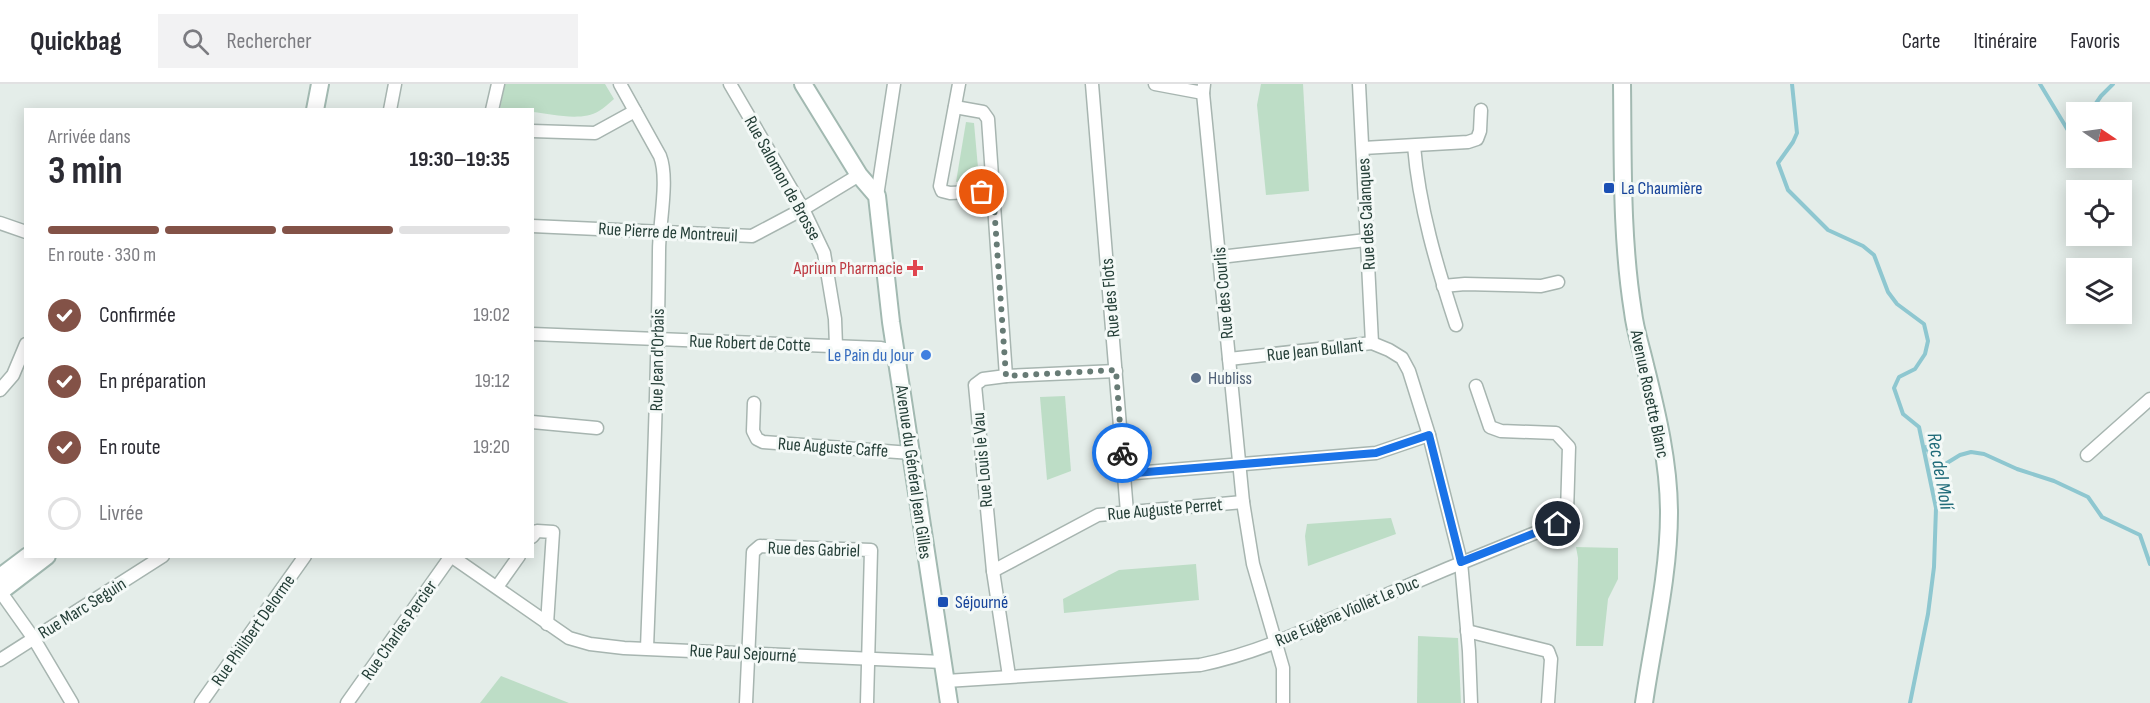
<!DOCTYPE html>
<html lang="fr">
<meta charset="utf-8">
<style>
body{margin:0;font-family:"Sofia Sans Condensed",sans-serif;background:#f2f2f3;color:#2b2b33;height:100vh;display:flex;flex-direction:column;font-size:22px;white-space:nowrap}
*{box-sizing:border-box;margin:0}
p{font-size:20px;color:#7c7c81}
.icon{flex:none;width:33px;height:33px;fill:none;stroke:currentColor;stroke-width:2;stroke-linecap:round;stroke-linejoin:round}
.map{position:relative;flex:1;overflow:hidden}
.side{position:absolute;left:24px;top:24px;width:510px;height:450px;display:flex;flex-direction:column;background:#fff;border-radius:0px;box-shadow:0 3px 15px #0003}
.side>*{flex:none}
.needle{width:39px;rotate:103deg}
.buttons{position:absolute;left:2066px;top:18px;display:grid;gap:12px}
.buttons a{display:grid;place-items:center;width:66px;height:66px;border-radius:0px;background:#fff;box-shadow:0 3px 15px #0003;font-size:30px}
.pin{position:absolute;display:grid;place-items:center;width:51px;height:51px;color:#fff;margin:-26px;border:3px solid #fff;border-radius:50%;box-shadow:0 2px 6px #0007}
.courier{position:absolute;display:grid;place-items:center;width:60px;height:60px;margin:-30px;border:4px solid #1a73e8;border-radius:50%;background:#fff;color:#222;box-shadow:0 2px 8px #0007}
.summary em{font-style:normal;font-weight:700}
.summary div{display:flex;flex-direction:column-reverse}
.summary{display:flex;align-items:center;justify-content:space-between;height:102px;padding:0 24px}
h1{font-size:39px;font-weight:700;line-height:45px}
.bar{display:grid;grid-template-columns:repeat(4,1fr);gap:9px 6px;align-content:center;height:72px;padding:0 24px}
.bar i{height:8px;border-radius:4px;background:#e1e1e2}
.bar .active{background:#835247}
.bar p{grid-column:span 4}
ol{padding:0 24px;list-style:none}
li{display:flex;align-items:center;gap:18px;height:66px}
li p{margin-inline-start:auto}
li .icon{padding:6px;border-radius:50%;background:#835247;color:#fff;stroke-width:4}
li:last-child{color:#7c7c81}
li i{width:33px;height:33px;border:3px solid #e1e1e2;border-radius:50%}
header{display:flex;align-items:center;gap:36px;box-sizing:border-box;height:84px;padding:0 30px;background:#fff;border-bottom:2px solid #e1e1e2}
header strong{font-size:28px}
nav{display:flex;gap:33px;margin-inline-start:auto;font-size:21px}
.search{width:420px;height:54px;background:#f2f2f3;display:flex;align-items:center;gap:15px;box-sizing:border-box;padding:0 21px;border-radius:0px;color:#7c7c81;font-size:22px}
.map>svg:first-child{display:block}
.park{fill:#bdddc6}
.lines{fill:none;stroke-linecap:round;stroke-linejoin:round}
.stream{stroke:#8ec7d0;stroke-width:4}
.street-casing{stroke:#a7b5b0;stroke-width:15}
.secondary-casing{stroke:#a2b9b1;stroke-width:20}
.street{stroke:#fff;stroke-width:12}
.secondary{stroke:#fff;stroke-width:16}
.done{stroke:#677b75;stroke-width:6;stroke-dasharray:0 10.8}
.route{stroke:#1a73e8;stroke-width:8}
.transit-dot{fill:#1a4fb4;stroke:#f4f9f7;stroke-width:2}
.health-dot{fill:#e0444e;stroke:#f4f9f7;stroke-width:2}
.shop-dot{fill:#3f7fe0;stroke:#f4f9f7;stroke-width:2}
.service-dot{fill:#5c6f8a;stroke:#f4f9f7;stroke-width:2}
.labels{text-anchor:middle;stroke-width:6;stroke-linejoin:round;paint-order:stroke}
.street-label{font-size:18px;fill:#243e37;stroke:#f4f9f7}
.transit-label{font-size:18px;fill:#164399;stroke:#f4f9f7;text-anchor:start}
.health-label{font-size:18px;fill:#be3a42;stroke:#f4f9f7;text-anchor:end}
.shop-label{font-size:18px;fill:#366cbe;stroke:#f4f9f7;text-anchor:end}
.service-label{font-size:18px;fill:#4e5e75;stroke:#f4f9f7;text-anchor:start}
.water-label{font-size:20px;font-style:italic;fill:#1f6b79;stroke:#f4f9f7}
</style>
<header>
<strong>Quickbag</strong>
<div class="search"><svg class="icon" aria-label="search" viewBox="0 0 24 24"><circle cx="10" cy="10" r="6"/><path d="M15 15l6 6"/></svg>Rechercher</div>
<nav><a>Carte</a><a>Itinéraire</a><a>Favoris</a></nav>
</header>
<div class="map">
<svg width="2150" height="619" viewBox="0 0 2150 619">
<rect width="100%" height="100%" fill="#e4ede9"/>
<!-- park -->
<g class="park">
<path d="M505 0H605L614 15C609 19 604 24 599 27 581 38 552 30 533 28L532 26 500 25Z"/>
<path d="M1261 0H1303L1309 107 1266 111 1257 21Z"/>
<path d="M966 38 974 39 979 95 956 98Z"/>
<path d="M1065 312 1071 387 1047 396 1040 313Z"/>
<path d="M1391 434 1396 450 1308 482 1305 452 1307 440Z"/>
<path d="M1576 463 1618 464V495L1608 515 1603 562H1576L1578 474Z"/>
<path d="M1196 480 1199 516 1064 529 1063 515 1119 486Z"/>
<path d="M1418 552 1458 554 1461 619H1417Z"/>
<path d="M501 592 569 619H480Z"/>
</g>
<g class="lines">
<!-- stream -->
<g class="stream">
<path d="M1792 0 1797 49 1793 58 1778 79 1788 106 1828 146 1863 162 1874 171 1888 208 1897 220 1924 240 1928 257 1925 270 1915 285 1899 293 1894 304 1903 330 1919 343 1936 424 1934 483 1928 530 1910 619"/>
<path d="M2040 0 2069 48 2076 42"/>
<path d="M2090 28 2101 12 2113 0"/>
<path d="M1926 363 1934 377 1942 382 1960 371 1971 368 1984 370 2017 385 2054 397 2088 413 2102 433 2140 451 2150 480"/>
</g>
<defs>
<g id="street">
<path d="M620 0 660 72C669 95 659 140 659 167 658 300 652 432 647 564"/>
<path d="M730 0 803 125 824 169 835 235 836 262"/>
<path d="M959 0 940 102 942 107 950 109 993 107"/>
<path d="M1092 0 1127 428"/>
<path d="M1155 0 1203 9"/>
<path d="M1204 0 1203 9 1243 418 1253 480 1283 584V619"/>
<path d="M1359 0 1372 259"/>
<path d="M955 23 983 28 988 35 1006 292"/>
<path d="M390 26 395 0"/>
<path d="M492 26 498 0"/>
<path d="M532 47 595 49 635 27"/>
<path d="M1414 62C1419 123 1437 183 1456 241"/>
<path d="M1363 64 1468 58 1477 55 1480 47 1481 26"/>
<path d="M877 112 894 0"/>
<path d="M0 139 26 148"/>
<path d="M532 142 752 152 803 125 859 91"/>
<path d="M1220 173 1366 156"/>
<path d="M1443 202 1465 200 1541 202 1558 198"/>
<path d="M532 250 881 264 895 267"/>
<path d="M1229 275 1372 259 1389 266 1402 274 1409 287 1429 351 1461 478 1469 567 1471 619"/>
<path d="M0 306 13 291 26 260"/>
<path d="M754 319 753 347 757 355 763 358 911 369"/>
<path d="M532 338 597 344"/>
<path d="M2087 371 2150 315"/>
<path d="M1123 390 1376 369 1429 351"/>
<path d="M532 453 537 447 553 448 547 540"/>
<path d="M993 487 1098 431 1243 418"/>
<path d="M497 503 519 472"/>
<path d="M0 507 34 555 72 619"/>
<path d="M1467 547 1548 567 1551 575 1548 619"/>
<path d="M0 576 163 472"/>
<path d="M1009 592 993 487 975 301 983 295 1006 292 1116 287"/>
<path d="M946 597 1200 581C1259 569 1313 543 1367 519 1431 491 1494 465 1558 440L1567 429 1569 363 1556 349 1501 347 1490 343 1476 302"/>
<path d="M201 619 305 472"/>
<path d="M347 619 451 472 569 554 590 560 624 564 943 578"/>
<path d="M746 619 753 468 760 462 871 466 867 619"/>
</g>
<g id="secondary">
<path d="M803 0 859 91 877 112 891 238 949 619"/>
<path d="M1622 0C1623 75 1621 153 1633 228 1635 246 1641 263 1645 281 1657 329 1669 379 1669 429 1669 491 1653 557 1644 619"/>
<path d="M315 26 320 0"/>
<path d="M0 493 28 472"/>
<path d="M0 508 47 472"/>
</g>
</defs>
<!-- street casing -->
<use href="#street" class="street-casing"/>
<!-- secondary casing -->
<use href="#secondary" class="secondary-casing"/>
<!-- street -->
<use href="#street" class="street"/>
<!-- secondary -->
<use href="#secondary" class="secondary"/>
</g>
<g class="lines">
<!-- done -->
<path class="done" d="M982 108 993 107 1006 292 1116 286 1122 369"/>
<!-- route -->
<path class="route" d="M1122 369 1123 390 1376 369 1429 351 1461 478 1558 440"/>
</g>
<!-- markers -->
<g class="transit-dot">
<rect x="1603" y="98" width="12" height="12" rx="3"/>
<rect x="937" y="512" width="12" height="12" rx="3"/>
</g>
<path class="health-dot" d="M912 175h6v6h6v6h-6v6h-6v-6h-6v-6h6z"/>
<circle class="shop-dot" cx="926" cy="271" r="6"/>
<circle class="service-dot" cx="1196" cy="294" r="6"/>
<g class="labels">
<!-- street labels -->
<g class="street-label">
<text transform="translate(783 94) rotate(61)" y="6">Rue Salomon de Brosse</text>
<text transform="translate(1366 130) rotate(-93)" y="6">Rue des Calanques</text>
<text transform="translate(668 148) rotate(3)" y="6">Rue Pierre de Montreuil</text>
<text transform="translate(1223 209) rotate(-95)" y="6">Rue des Courlis</text>
<text transform="translate(1110 214) rotate(-95)" y="6">Rue des Flots</text>
<text transform="translate(750 259) rotate(2)" y="6">Rue Robert de Cotte</text>
<text transform="translate(1315 266) rotate(-6)" y="6">Rue Jean Bullant</text>
<text transform="translate(657 276) rotate(-89)" y="6">Rue Jean d'Orbais</text>
<text transform="translate(1650 310) rotate(78)" y="6">Avenue Rosette Blanc</text>
<text transform="translate(833 363) rotate(4)" y="6">Rue Auguste Caffe</text>
<text transform="translate(982 376) rotate(-95)" y="6">Rue Louis le Vau</text>
<text transform="translate(914 388) rotate(82)" y="6">Avenue du Général Jean Gilles</text>
<text transform="translate(1165 425) rotate(-5)" y="6">Rue Auguste Perret</text>
<text transform="translate(814 465) rotate(2)" y="6">Rue des Gabriel</text>
<text transform="translate(82 524) rotate(-32)" y="6">Rue Marc Seguin</text>
<text transform="translate(1347 527) rotate(-23)" y="6">Rue Eugène Viollet Le Duc</text>
<text transform="translate(253 546) rotate(-55)" y="6">Rue Philibert Delorme</text>
<text transform="translate(399 546) rotate(-55)" y="6">Rue Charles Percier</text>
<text transform="translate(743 569) rotate(3)" y="6">Rue Paul Sejourné</text>
</g>
<!-- transit labels -->
<g class="transit-label">
<text x="1621" y="110">La Chaumière</text>
<text x="955" y="524">Séjourné</text>
</g>
<!-- health labels -->
<g class="health-label">
<text x="903" y="190">Aprium Pharmacie</text>
</g>
<!-- shop labels -->
<g class="shop-label">
<text x="914" y="277">Le Pain du Jour</text>
</g>
<!-- service labels -->
<g class="service-label">
<text x="1208" y="300">Hubliss</text>
</g>
<!-- water labels -->
<g class="water-label">
<text transform="translate(1941 387) rotate(80)" y="7">Rec del Molí</text>
</g>
</g>
</svg>
<div class="buttons">
<a><svg class="needle" viewBox="-14 -14 28 28"><path d="M0-13l5 13h-10z" fill="#e53935"/><path d="M0 13l5-13h-10z" fill="#7c7c81"/></svg></a>
<a><svg class="icon" aria-label="locate" viewBox="0 0 24 24"><circle cx="12" cy="12" r="6"/><path d="M12 2v4M12 18v4M2 12h4M18 12h4"/></svg></a>
<a><svg class="icon" aria-label="layers" viewBox="0 0 24 24"><path d="M12 4l9 5-9 5-9-5zM3 14l9 5 9-5"/></svg></a>
</div>
<div class="pin" style="left:982px;top:108px;background:#ea580c"><svg class="icon" aria-label="bag" viewBox="0 0 24 24"><path d="M5 8h14l-1 12H6zM9 8a3 3 0 0 1 6 0"/></svg></div>
<div class="pin" style="left:1558px;top:440px;background:#1f2937"><svg class="icon" aria-label="home" viewBox="0 0 24 24"><path d="M3 11l9-7 9 7M6 9v11h12V9"/></svg></div>
<div class="courier" style="left:1122px;top:369px"><svg class="icon" aria-label="bike" viewBox="0 0 24 24"><circle cx="6" cy="16" r="4"/><circle cx="18" cy="16" r="4"/><path d="M6 16l4-8h5l3 8M10 8l3 8H6M13 5h3"/></svg></div>
<section class="side">
<div class="summary"><div><h1>3 min</h1><p>Arrivée dans</p></div><em>19:30–19:35</em></div>
<div class="bar"><i class="active"></i><i class="active"></i><i class="active"></i><i></i><p>En route · 330 m</p></div>
<ol>
<li><svg class="icon" aria-label="check" viewBox="0 0 24 24"><path d="M5 12l5 5 9-10"/></svg>Confirmée<p>19:02</p></li>
<li><svg class="icon" aria-label="check" viewBox="0 0 24 24"><path d="M5 12l5 5 9-10"/></svg>En préparation<p>19:12</p></li>
<li><svg class="icon" aria-label="check" viewBox="0 0 24 24"><path d="M5 12l5 5 9-10"/></svg>En route<p>19:20</p></li>
<li><i></i>Livrée</li>
</ol>
</section>
</div>
